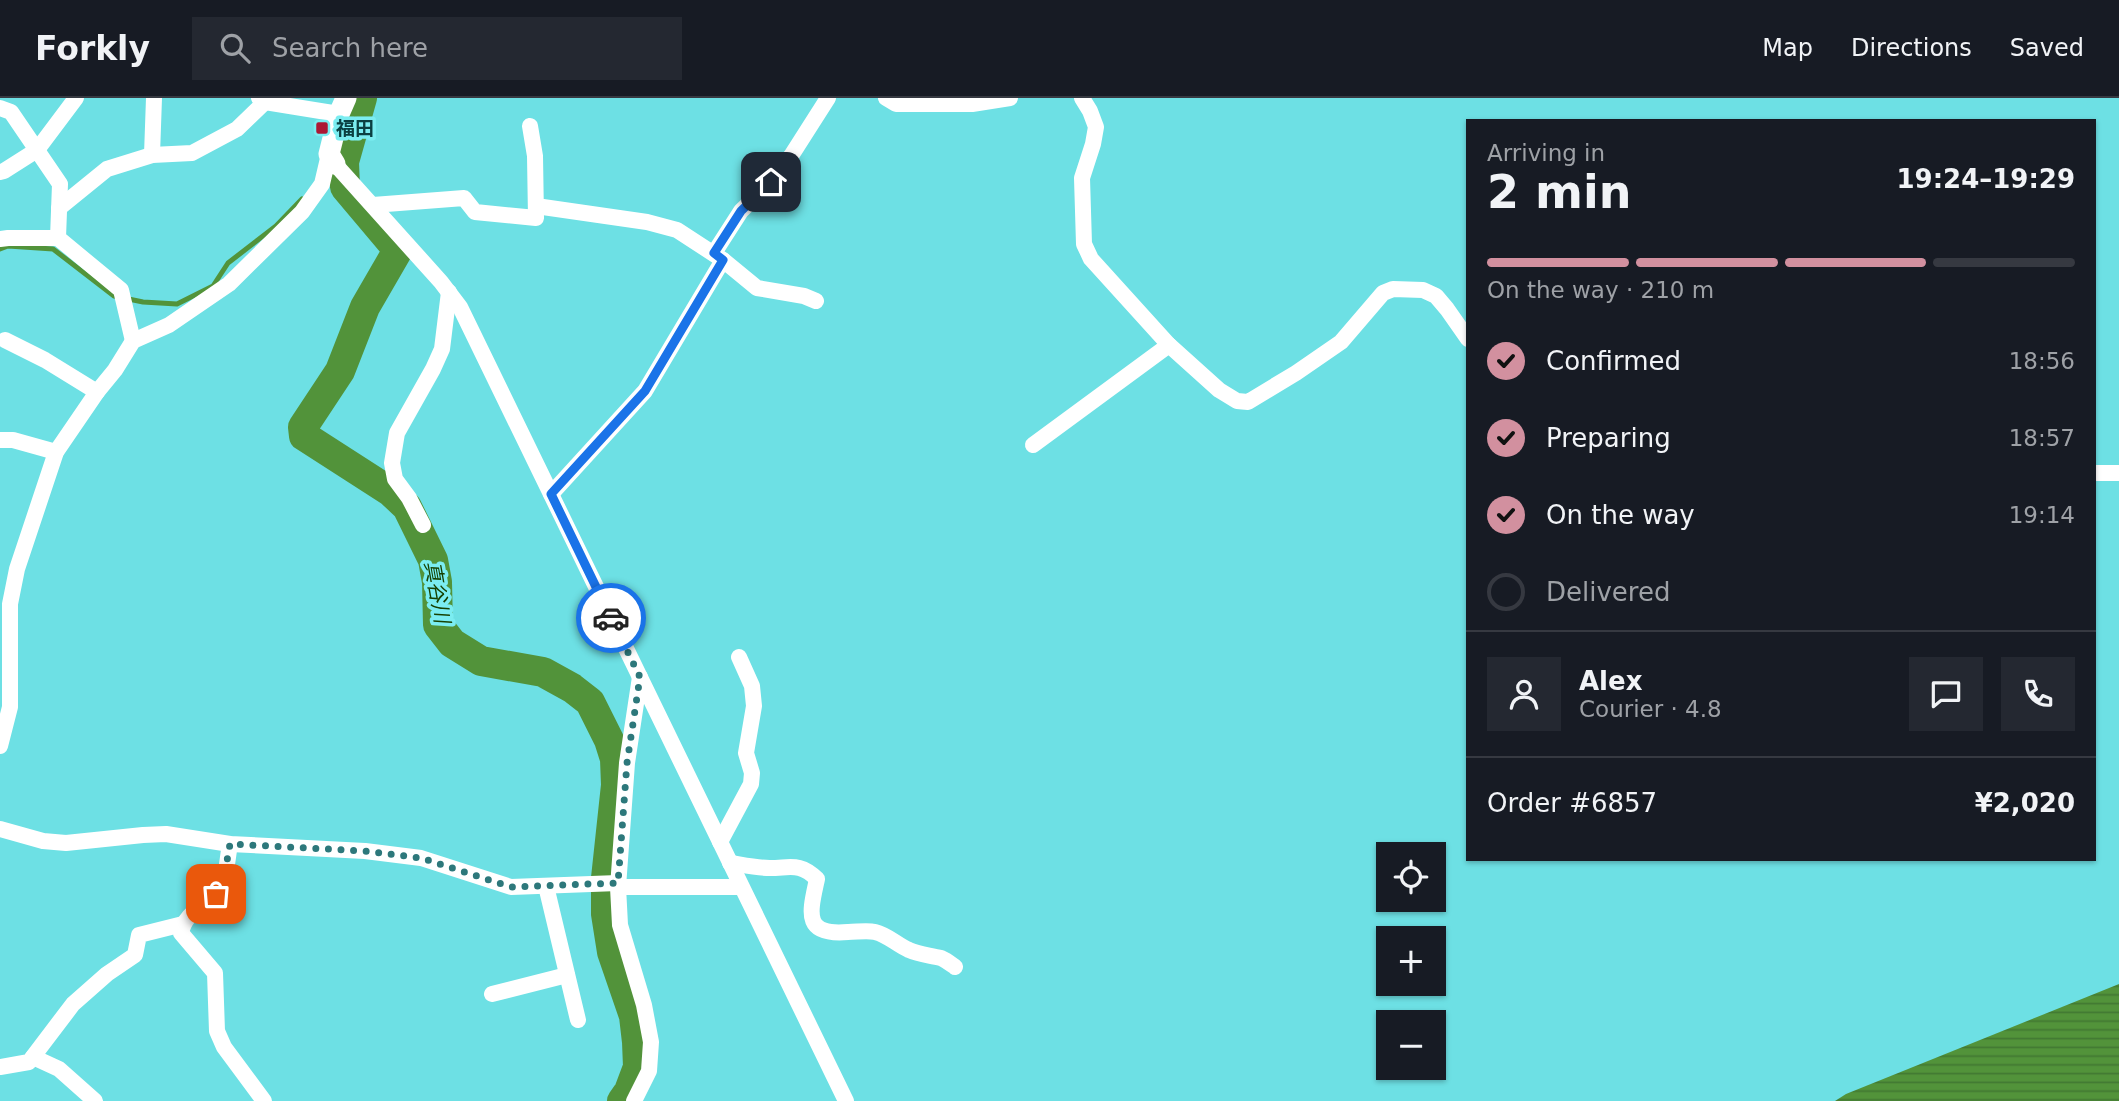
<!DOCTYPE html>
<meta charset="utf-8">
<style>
body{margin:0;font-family:"DejaVu Sans","Noto Sans JP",sans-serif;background:#242831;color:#f1f3f6;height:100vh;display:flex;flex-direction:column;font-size:26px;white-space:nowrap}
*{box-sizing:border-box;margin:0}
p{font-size:23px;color:#9ea1a6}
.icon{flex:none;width:38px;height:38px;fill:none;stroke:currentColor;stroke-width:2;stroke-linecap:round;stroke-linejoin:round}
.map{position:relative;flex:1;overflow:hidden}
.side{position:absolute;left:1466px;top:21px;width:630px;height:742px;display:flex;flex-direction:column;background:#171b24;border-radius:0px;box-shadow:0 2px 5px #0004}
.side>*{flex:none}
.buttons{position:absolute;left:1376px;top:744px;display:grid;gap:14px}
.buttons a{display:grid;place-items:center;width:70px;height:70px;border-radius:0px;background:#171b24;box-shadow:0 2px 5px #0004;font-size:35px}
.pin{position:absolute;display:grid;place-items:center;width:60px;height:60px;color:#fff;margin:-30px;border-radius:14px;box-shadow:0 4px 10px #0006}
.courier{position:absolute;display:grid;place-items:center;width:70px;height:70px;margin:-35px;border:5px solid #1a73e8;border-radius:50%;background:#fff;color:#222;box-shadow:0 2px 9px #0007}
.summary em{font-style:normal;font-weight:600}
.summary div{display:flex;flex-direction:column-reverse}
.summary{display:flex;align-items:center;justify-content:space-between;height:119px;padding:0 21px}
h1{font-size:46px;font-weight:600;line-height:52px}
.bar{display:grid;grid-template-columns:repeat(4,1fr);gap:10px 7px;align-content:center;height:84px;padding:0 21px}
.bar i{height:9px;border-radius:5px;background:#363941}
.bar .current{background:#d2909f}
.bar p{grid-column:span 4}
.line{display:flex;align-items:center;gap:18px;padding:0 21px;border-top:2px solid #363941}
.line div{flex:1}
.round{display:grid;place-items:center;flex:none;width:74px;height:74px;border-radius:0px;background:#242831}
ol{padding:0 21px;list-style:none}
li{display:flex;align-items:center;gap:21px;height:77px}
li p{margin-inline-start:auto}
li .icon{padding:7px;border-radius:50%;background:#d2909f;color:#111;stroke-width:4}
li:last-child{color:#9ea1a6}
li i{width:38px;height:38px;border:4px solid #363941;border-radius:50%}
header{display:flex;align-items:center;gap:42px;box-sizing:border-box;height:98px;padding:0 35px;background:#171b24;border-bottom:2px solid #363941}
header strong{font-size:33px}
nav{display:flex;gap:38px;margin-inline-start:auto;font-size:24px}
.search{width:490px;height:63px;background:#242831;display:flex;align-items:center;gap:18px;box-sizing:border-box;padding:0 24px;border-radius:0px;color:#9ea1a6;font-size:26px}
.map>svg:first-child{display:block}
.water{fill:url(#water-rules)}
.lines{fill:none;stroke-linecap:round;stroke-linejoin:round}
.stream{stroke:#52933a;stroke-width:5}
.river{stroke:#52933a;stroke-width:30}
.minor{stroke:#fff;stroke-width:16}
.tertiary{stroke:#fff;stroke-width:21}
.done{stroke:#2d787b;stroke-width:7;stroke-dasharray:0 12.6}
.route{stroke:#1a73e8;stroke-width:9}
.poi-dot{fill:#ac1734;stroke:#7bedf1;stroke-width:2.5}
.labels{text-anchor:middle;stroke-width:7;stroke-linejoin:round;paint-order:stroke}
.poi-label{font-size:19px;font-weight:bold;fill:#0b4042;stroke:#7bedf1;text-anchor:start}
.water-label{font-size:21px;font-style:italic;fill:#164101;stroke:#7bedf1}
</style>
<header>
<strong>Forkly</strong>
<div class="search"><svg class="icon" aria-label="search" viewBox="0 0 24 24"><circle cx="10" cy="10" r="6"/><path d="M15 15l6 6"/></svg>Search here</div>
<nav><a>Map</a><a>Directions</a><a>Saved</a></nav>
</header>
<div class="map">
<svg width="2119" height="1003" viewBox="0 0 2119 1003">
<defs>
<pattern id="water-rules" width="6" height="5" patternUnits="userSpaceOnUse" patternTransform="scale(1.75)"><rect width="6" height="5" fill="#52933a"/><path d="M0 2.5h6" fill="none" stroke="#427932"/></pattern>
</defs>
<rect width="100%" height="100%" fill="#6de0e4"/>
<!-- water -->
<path class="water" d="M2119 886V1003H1835L1846 996Z"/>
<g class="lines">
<!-- stream -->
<path class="stream" d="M0 151 8 148 53 151 114 198 143 204 177 206 213 188 228 165 276 128 302 101"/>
<!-- river -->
<path class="river" d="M362 0 344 64 345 89 398 152 365 209 340 273 303 329 304 338 391 394 407 409 433 462 437 484 438 527 452 545 481 563 543 574 572 590 590 604 609 642 615 661 616 687 606 780V816L612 854 634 918 637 944 638 969 629 993 622 1003"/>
<!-- minor -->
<g class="minor">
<path d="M259 0 265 4 339 16"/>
<path d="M886 0 896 6H972L1010 0"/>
<path d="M1082 0 1090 13 1096 29 1093 46 1082 80 1084 146 1091 161 1169 247 1219 292 1237 303 1248 304 1296 275 1341 244 1383 195 1393 191 1423 192 1436 198 1447 211 1468 241"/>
<path d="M0 10 11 14 60 86 58 140 121 192 133 243"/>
<path d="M152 57 154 0"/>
<path d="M335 66 441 184 460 209 846 1003"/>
<path d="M0 74 4 73 37 52 76 0"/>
<path d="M373 107 464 100 475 114 536 120 535 58 530 28"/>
<path d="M536 108 647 124 677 132 723 162 757 190 804 198 816 203"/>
<path d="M59 110 107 71 152 57 192 55 237 31 265 4"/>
<path d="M0 141 8 140H58"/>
<path d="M714 155 741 113 771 84 791 58 828 0"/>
<path d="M5 242 45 262 97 294"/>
<path d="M0 342H13L56 354"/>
<path d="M1033 347 1169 247"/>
<path d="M2095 375H2119"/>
<path d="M551 396 645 293 723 162"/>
<path d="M423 427 409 400 395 381 392 365 397 335 433 271 442 251 449 194"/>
<path d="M0 648 10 609V506L17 471 56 354 97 294 115 272 133 243 169 227 229 186 302 114 322 86 329 56"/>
<path d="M0 731 43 743 66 745 143 737 166 736 230 746 365 753 421 760 511 789 618 785"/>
<path d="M720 744 751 686 752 675 746 655 754 608 752 588 739 559"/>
<path d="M230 746C227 762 227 782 217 795 204 811 186 812 181 835L215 875 217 933 224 949 264 1003"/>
<path d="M730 765C743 767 757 770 770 770 790 770 800 764 817 781 810 814 802 838 848 834 857 834 867 832 875 834 888 837 897 847 909 852 920 857 930 857 941 860 946 862 951 866 955 869"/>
<path d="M546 788 578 922"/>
<path d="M618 789H741"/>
<path d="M492 896 567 877"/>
<path d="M33 959 59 971 95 1003"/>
<path d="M0 969 29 964 73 906 107 876 135 857 139 837 183 826"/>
<path d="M634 1003 649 973 651 944 644 907 620 827 618 789 627 665 640 579"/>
</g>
<!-- tertiary -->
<path class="tertiary" d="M335 66 329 56 339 16 346 0"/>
</g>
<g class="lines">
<!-- done -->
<path class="done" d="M216 796 223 785 230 746 365 753 421 760 511 789 618 785 627 665 640 579 611 520"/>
<!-- route -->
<path class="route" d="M611 520 551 396 645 293 723 162 714 155 741 113 771 84"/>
</g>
<!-- markers -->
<rect class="poi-dot" x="315" y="23" width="14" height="14" rx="3.5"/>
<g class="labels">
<!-- poi labels -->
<g class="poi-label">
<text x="336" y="37">福田</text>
</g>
<!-- water labels -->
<g class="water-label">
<text transform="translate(437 494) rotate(80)" y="7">真谷川</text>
</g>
</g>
</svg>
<div class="buttons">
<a><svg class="icon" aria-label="locate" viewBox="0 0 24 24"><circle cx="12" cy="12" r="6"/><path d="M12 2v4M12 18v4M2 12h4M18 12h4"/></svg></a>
<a>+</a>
<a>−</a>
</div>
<div class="pin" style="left:216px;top:796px;background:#ea580c"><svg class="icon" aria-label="bag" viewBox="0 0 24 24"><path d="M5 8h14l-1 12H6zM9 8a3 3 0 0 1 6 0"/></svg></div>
<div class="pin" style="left:771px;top:84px;background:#1f2937"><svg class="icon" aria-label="home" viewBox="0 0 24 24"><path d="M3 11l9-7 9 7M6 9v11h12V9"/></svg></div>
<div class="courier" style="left:611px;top:520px"><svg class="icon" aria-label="car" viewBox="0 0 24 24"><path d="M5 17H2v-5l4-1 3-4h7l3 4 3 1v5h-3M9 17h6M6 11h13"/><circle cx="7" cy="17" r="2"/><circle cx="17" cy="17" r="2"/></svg></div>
<section class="side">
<div class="summary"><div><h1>2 min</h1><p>Arriving in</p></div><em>19:24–19:29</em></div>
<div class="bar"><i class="current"></i><i class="current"></i><i class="current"></i><i></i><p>On the way · 210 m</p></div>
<ol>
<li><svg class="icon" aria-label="check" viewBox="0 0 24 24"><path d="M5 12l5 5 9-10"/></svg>Confirmed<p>18:56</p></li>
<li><svg class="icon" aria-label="check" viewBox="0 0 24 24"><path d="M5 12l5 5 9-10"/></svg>Preparing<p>18:57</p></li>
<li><svg class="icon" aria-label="check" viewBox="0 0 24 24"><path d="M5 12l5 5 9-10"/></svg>On the way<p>19:14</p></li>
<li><i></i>Delivered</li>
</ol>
<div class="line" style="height:126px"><a class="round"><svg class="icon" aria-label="person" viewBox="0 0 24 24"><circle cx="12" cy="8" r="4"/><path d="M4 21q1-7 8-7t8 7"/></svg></a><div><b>Alex</b><p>Courier · 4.8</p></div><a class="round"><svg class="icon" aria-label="chat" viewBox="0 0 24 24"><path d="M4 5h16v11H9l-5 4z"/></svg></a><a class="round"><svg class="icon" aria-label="phone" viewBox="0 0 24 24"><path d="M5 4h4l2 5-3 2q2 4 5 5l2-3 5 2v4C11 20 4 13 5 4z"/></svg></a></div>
<div class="line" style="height:91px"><div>Order #6857</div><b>¥2,020</b></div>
</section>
</div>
